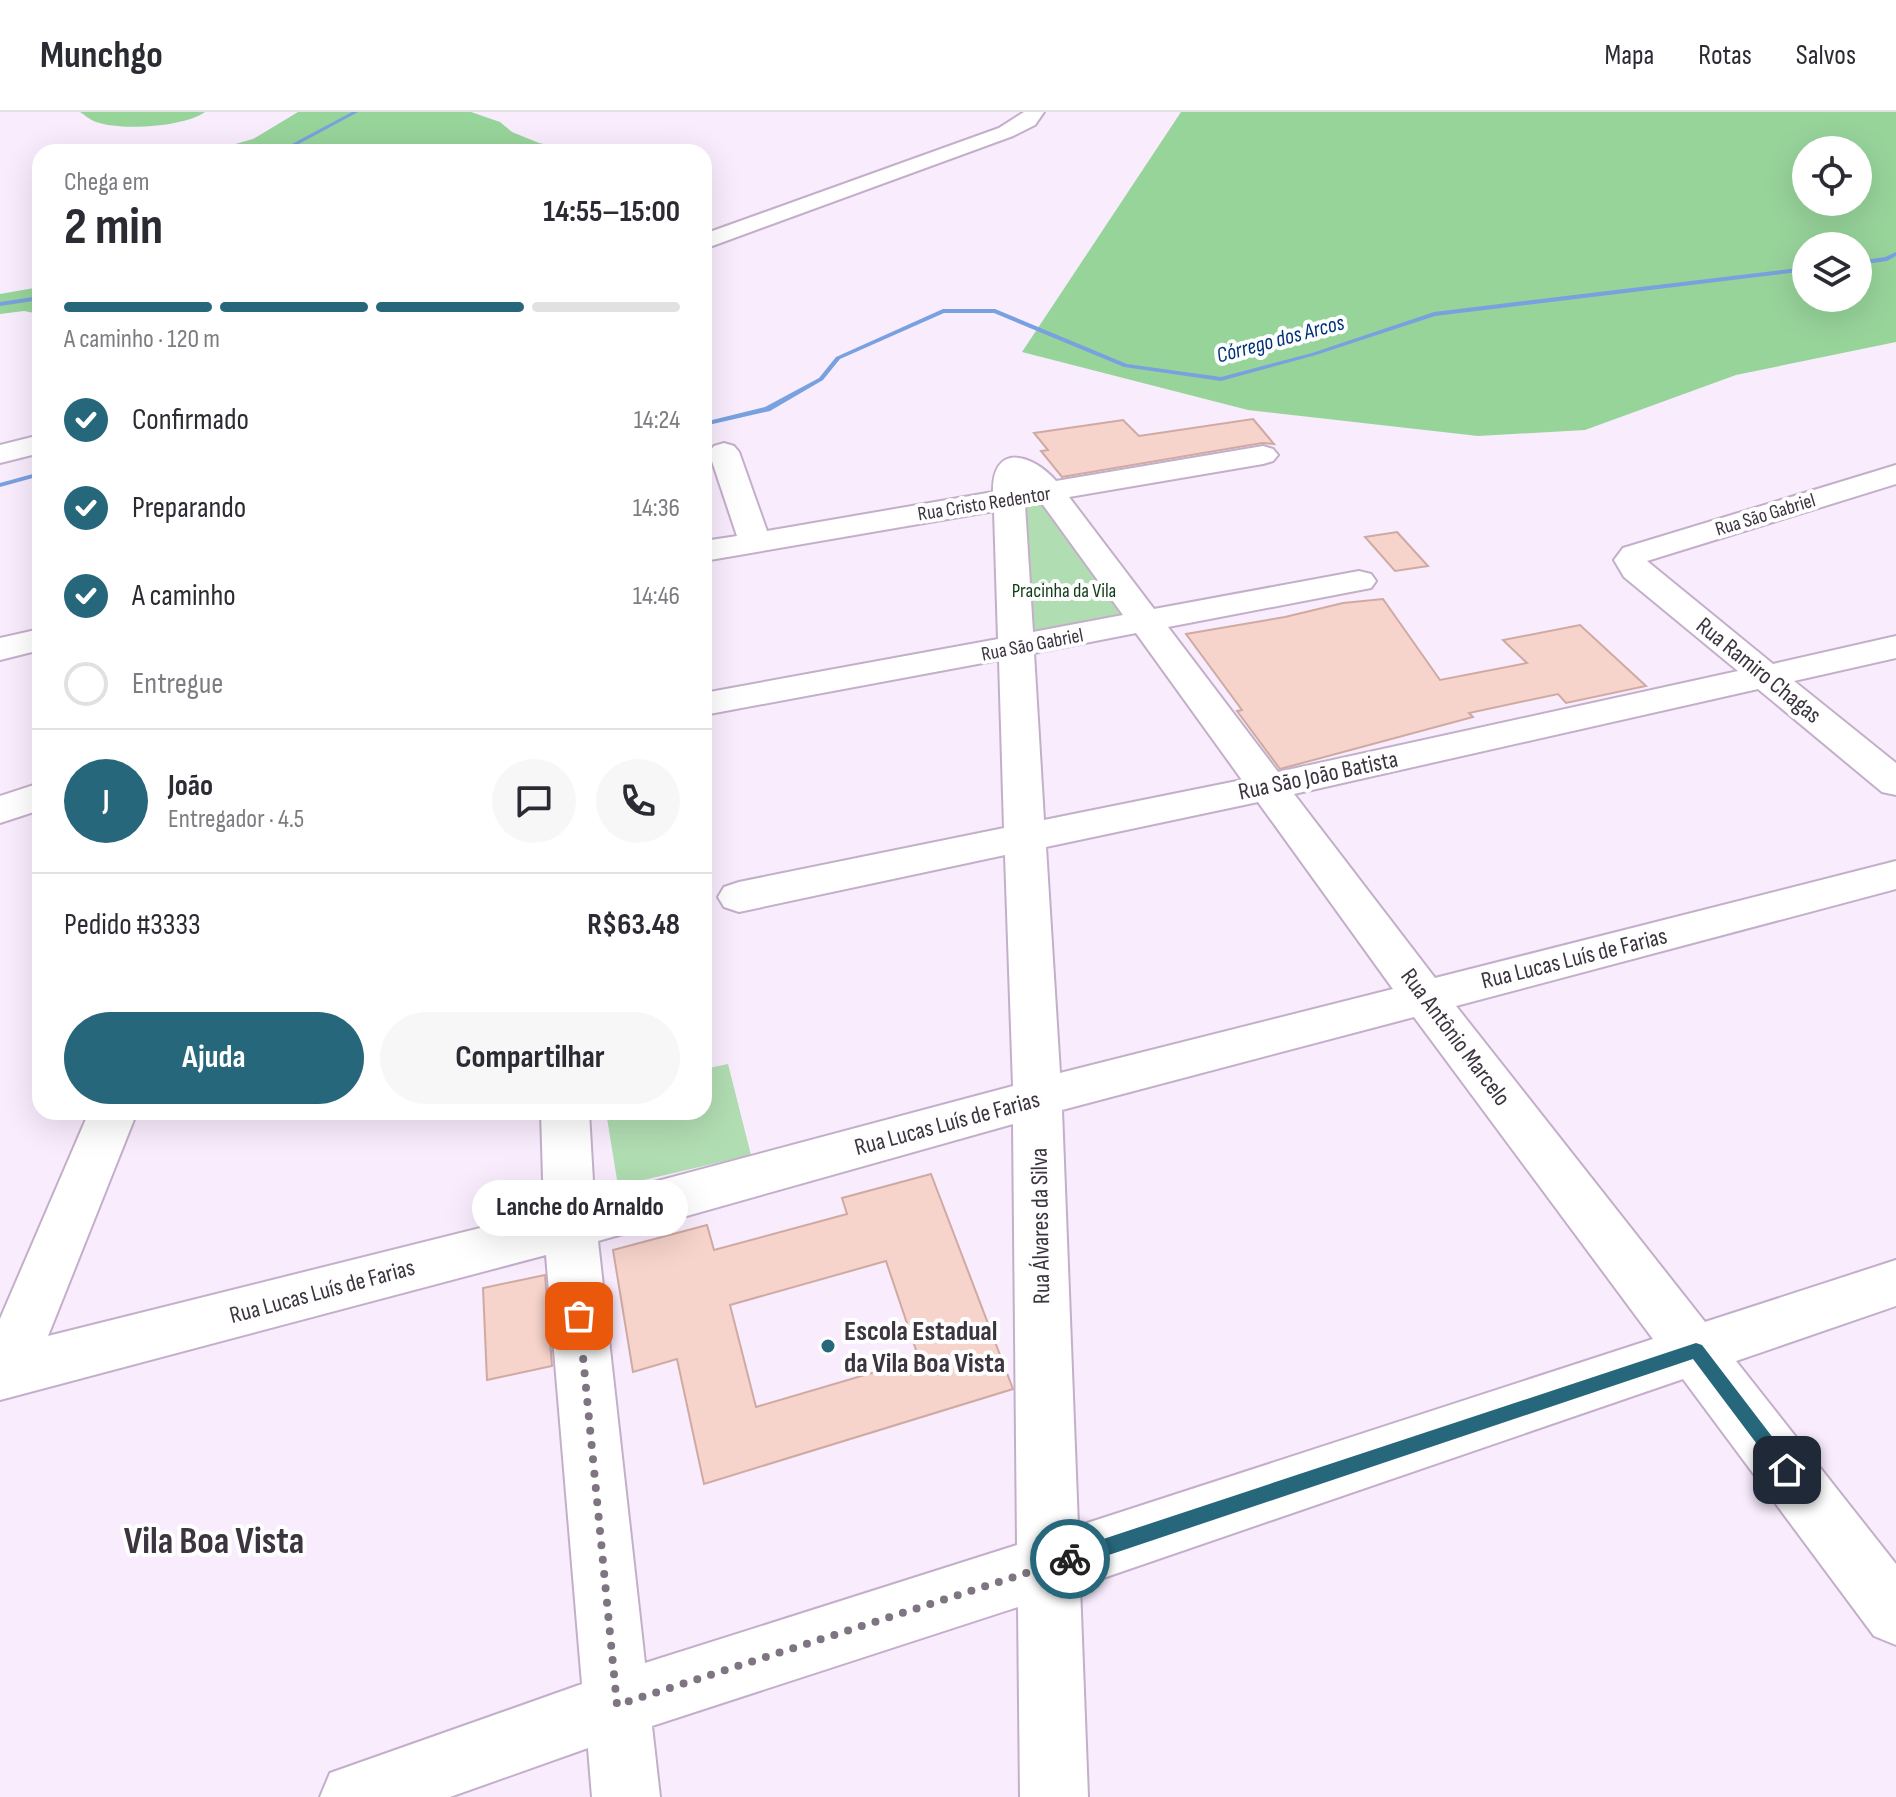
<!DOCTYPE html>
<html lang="pt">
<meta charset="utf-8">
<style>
body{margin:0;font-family:"Sofia Sans Condensed",sans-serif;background:#f7f7f7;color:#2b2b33;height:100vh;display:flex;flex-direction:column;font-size:30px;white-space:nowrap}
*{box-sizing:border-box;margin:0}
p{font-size:26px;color:#7c7c81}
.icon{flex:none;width:44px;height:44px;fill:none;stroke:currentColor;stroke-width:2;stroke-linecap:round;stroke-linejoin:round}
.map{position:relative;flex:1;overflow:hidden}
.sheet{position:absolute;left:32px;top:32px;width:680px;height:976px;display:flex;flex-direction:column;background:#fff;border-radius:24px;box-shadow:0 8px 32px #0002}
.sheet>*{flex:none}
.fabs{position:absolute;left:1792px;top:24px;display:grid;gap:16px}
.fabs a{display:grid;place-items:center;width:80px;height:80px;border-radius:50%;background:#fff;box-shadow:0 8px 32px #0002;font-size:40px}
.pin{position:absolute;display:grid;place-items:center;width:68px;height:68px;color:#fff;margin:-34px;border-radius:16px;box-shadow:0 4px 12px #0006}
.courier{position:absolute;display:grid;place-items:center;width:80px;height:80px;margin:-40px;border:6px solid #27677b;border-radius:50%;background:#fff;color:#222;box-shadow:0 2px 10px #0007}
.bubble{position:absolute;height:56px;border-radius:28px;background:#fff;box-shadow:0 8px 32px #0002;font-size:26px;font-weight:700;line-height:56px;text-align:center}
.headline em{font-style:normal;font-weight:700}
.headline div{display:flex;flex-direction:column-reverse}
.headline{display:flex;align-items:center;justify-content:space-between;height:136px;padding:0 32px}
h1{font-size:52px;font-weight:700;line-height:60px}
.bar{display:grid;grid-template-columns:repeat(4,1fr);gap:12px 8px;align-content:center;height:96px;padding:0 32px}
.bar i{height:10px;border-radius:6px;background:#e1e1e2}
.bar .current{background:#27677b}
.bar p{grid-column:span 4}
.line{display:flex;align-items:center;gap:20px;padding:0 32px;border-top:2px solid #e1e1e2}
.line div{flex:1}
.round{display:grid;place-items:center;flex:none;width:84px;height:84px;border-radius:42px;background:#f7f7f7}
ol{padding:0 32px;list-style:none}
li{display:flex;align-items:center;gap:24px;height:88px}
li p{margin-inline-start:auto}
li .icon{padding:8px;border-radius:50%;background:#27677b;color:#fff;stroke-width:4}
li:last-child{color:#7c7c81}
li i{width:44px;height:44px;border:4px solid #e1e1e2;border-radius:50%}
.button{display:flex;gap:16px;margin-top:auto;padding:16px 32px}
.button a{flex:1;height:92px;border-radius:48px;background:#27677b;color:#fff;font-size:32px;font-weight:700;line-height:92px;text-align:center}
.button a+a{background:#f7f7f7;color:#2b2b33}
header{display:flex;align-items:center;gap:48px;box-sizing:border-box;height:112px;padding:0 40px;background:#fff;border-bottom:2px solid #e1e1e2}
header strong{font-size:38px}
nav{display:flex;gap:44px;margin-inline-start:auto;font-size:28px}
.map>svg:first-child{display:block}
.green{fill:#b1ddb2}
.forest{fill:#97d49a;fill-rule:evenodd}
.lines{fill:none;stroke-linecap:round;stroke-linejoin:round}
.stream{fill:#79a1df;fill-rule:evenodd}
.building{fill:#f6d3cb;stroke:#cfaaa3;stroke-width:2;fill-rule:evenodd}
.minor-casing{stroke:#c4afca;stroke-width:4}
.minor{fill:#fff;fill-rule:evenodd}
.route{fill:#27677b}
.done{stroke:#7e7482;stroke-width:8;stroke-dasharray:0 14.4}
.poi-dot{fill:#27677b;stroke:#fefefe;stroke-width:3}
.labels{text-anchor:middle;stroke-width:8;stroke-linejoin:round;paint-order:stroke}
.far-street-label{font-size:20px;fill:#3c343f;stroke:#fefefe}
.far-park-label{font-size:20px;fill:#113c17;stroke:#fefefe}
.far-water-label{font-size:22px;font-style:italic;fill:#003279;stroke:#fefefe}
.street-label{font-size:24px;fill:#3c343f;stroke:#fefefe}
.near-poi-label{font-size:28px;font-weight:bold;fill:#3c343f;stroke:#fefefe;text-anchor:start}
.near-district-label{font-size:38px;font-weight:bold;fill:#3c343f;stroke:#fefefe}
</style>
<header>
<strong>Munchgo</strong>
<nav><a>Mapa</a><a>Rotas</a><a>Salvos</a></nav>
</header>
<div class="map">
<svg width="1896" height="1685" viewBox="0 0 1896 1685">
<rect width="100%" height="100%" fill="#f9ecfd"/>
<!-- green -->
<g class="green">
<path d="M1045 387 1129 505 1029 523 1019 390Z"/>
<path d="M728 952 751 1043 618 1074 606 1000H704V957Z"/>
</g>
<!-- forest -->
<g class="forest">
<path d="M80 0H205C184 15 121 19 96 10 90 8 85 3 80 0Z"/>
<path d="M298 0H471L500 10 512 20 539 31 580 40H207L253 27Z"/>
<path d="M1181 0H1896V230L1736 263 1585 318 1478 324 1248 298 1022 240ZM1858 38V90H1806V38ZM1858 134V186H1806V134Z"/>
<path d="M40 175V202L24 199 0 202V182Z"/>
</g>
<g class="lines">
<!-- stream -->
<g class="stream">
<path d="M352 0H358L284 40H277Z"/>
<path d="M1896 140V144L1887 149 1858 153V149L1885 145Z"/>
<path d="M1806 155V159L1435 204 1316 243 1221 269 1124 255 994 201H944L840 247 823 268 770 299 704 314V310L765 295 819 266 836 245 943 197H995L1127 252 1221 265 1312 241 1434 200Z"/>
<path d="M40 184V188L0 194V190Z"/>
<path d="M40 360V364L0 375V371Z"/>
</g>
</g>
<!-- building -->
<g class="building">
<path d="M1253 307 1274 332 1262 331 1062 365 1041 339 1048 338 1034 321 1123 308 1139 324Z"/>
<path d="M1397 420 1428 454 1395 459 1365 425Z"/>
<path d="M1383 487 1440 568 1527 551 1503 528 1580 513 1646 574 1566 591 1558 582 1469 601 1473 605 1280 657 1237 599 1242 598 1186 522 1285 505 1343 491Z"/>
<path d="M931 1062 1013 1277 704 1372 677 1247 633 1260 613 1138 707 1113 714 1138 847 1102 842 1086ZM886 1149 919 1247 756 1295 730 1193Z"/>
<path d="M545 1163 552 1254 487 1268 483 1176Z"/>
</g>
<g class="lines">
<defs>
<g id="minor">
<path d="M1024 0H1044L1035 13 1013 24 704 137V122L999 16Z"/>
<path d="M40 323V341L0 351V333Z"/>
<path d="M724 331 734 334 739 340 767 419 993 380C992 330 1033 342 1056 369L1263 334 1273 337 1278 343 1273 349 1263 352 1069 385 1154 497 1359 459 1371 462 1376 469 1371 476 1168 515 1278 660 1738 559 1624 465 1614 448 1623 436 1896 353V372L1647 449 1773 552 1896 524V546L1794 569 1896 651V683L1882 680 1758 577 1294 682 1435 866 1896 749V777L1456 894 1705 1210 1896 1148V1194L1736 1249 1896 1452V1533L1874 1524 1683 1267 1080 1474 1088 1685H1020L1018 1495 652 1614 660 1685H592L588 1636 450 1685H320L330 1661 582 1572 546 1143 0 1288V1207L89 1000H137L48 1224 544 1100 541 1000H589L594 1086 1013 974 1005 743 739 800 724 795 718 785 724 775 739 770 1004 716 999 548 704 603V581L998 527 994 399 704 449V429L737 424 709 340 714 334ZM1041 390 1123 503 1033 520 1025 393ZM1136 521 1242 668 1044 708 1034 541ZM1258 690 1393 877 1060 961 1046 735ZM1414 905 1653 1227 1078 1414 1062 998ZM1013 1012 1017 1433 645 1551 598 1129Z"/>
<path d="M40 517V538L0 548V526Z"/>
<path d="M40 671V698L0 711V684Z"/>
</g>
</defs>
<!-- minor casing -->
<use href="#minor" class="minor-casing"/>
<!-- minor -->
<use href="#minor" class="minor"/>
</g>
<!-- route -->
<path class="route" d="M1696 1231 1702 1233 1793 1352 1796 1358 1793 1364 1787 1367 1781 1364 1693 1247 1070 1456 1063 1453 1061 1447 1063 1441 1070 1438Z"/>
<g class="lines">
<!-- done -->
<path class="done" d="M579 1204 617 1593 1070 1447"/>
</g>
<!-- markers -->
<circle class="poi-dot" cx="828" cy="1234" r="8"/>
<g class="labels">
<!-- far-street labels -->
<g class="far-street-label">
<text transform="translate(984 391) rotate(-9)" y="7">Rua Cristo Redentor</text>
<text transform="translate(1765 402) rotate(-17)" y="7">Rua São Gabriel</text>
<text transform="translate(1032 532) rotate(-11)" y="7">Rua São Gabriel</text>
</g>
<!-- far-park labels -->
<g class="far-park-label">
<text x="1064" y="485">Pracinha da Vila</text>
</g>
<!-- far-water labels -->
<g class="far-water-label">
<text transform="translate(1280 226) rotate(-15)" y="8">Córrego dos Arcos</text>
</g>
<!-- street labels -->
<g class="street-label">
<text transform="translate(1759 558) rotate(39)" y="8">Rua Ramiro Chagas</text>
<text transform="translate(1318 663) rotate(-12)" y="8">Rua São João Batista</text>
<text transform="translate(1574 846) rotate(-14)" y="8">Rua Lucas Luís de Farias</text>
<text transform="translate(1456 925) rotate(53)" y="8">Rua Antônio Marcelo</text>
<text transform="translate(947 1011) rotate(-15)" y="8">Rua Lucas Luís de Farias</text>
<text transform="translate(1040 1114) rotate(-91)" y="8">Rua Álvares da Silva</text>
<text transform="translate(322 1179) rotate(-15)" y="8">Rua Lucas Luís de Farias</text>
</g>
<!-- near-poi labels -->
<g class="near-poi-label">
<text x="844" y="1228">Escola Estadual<tspan x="844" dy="32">da Vila Boa Vista</tspan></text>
</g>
<!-- near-district labels -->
<g class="near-district-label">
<text x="214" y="1441">Vila Boa Vista</text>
</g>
</g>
</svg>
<div class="fabs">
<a><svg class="icon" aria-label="locate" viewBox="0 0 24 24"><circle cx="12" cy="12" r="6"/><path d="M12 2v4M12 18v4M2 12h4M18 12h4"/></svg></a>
<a><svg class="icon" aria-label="layers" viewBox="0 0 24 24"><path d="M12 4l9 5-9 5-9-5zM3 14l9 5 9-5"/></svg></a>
</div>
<div class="pin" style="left:579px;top:1204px;background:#ea580c"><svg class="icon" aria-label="bag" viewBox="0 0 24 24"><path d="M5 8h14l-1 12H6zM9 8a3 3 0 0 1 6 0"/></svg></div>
<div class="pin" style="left:1787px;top:1358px;background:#1f2937"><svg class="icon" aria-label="home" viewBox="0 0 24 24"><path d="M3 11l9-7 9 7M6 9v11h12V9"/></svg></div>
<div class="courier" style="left:1070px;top:1447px"><svg class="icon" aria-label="bike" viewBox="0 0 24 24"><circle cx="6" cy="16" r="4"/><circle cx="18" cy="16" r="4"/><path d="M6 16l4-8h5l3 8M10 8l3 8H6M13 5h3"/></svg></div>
<div class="bubble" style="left:472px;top:1068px;width:216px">Lanche do Arnaldo</div>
<section class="sheet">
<div class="headline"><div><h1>2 min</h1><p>Chega em</p></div><em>14:55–15:00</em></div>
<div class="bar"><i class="current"></i><i class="current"></i><i class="current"></i><i></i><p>A caminho · 120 m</p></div>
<ol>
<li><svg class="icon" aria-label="check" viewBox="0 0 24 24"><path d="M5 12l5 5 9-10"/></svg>Confirmado<p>14:24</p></li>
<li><svg class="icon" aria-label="check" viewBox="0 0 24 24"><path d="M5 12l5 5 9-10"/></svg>Preparando<p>14:36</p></li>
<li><svg class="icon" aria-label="check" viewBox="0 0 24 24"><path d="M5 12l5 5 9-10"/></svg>A caminho<p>14:46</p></li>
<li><i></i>Entregue</li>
</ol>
<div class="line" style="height:144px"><b class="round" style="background:#27677b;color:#fff">J</b><div><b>João</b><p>Entregador · 4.5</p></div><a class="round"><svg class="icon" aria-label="chat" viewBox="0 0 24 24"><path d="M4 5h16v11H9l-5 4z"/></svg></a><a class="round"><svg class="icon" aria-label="phone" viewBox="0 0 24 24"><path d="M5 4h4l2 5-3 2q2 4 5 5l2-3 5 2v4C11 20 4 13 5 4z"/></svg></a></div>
<div class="line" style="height:104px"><div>Pedido #3333</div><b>R$63.48</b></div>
<div class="button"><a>Ajuda</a><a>Compartilhar</a></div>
</section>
</div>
